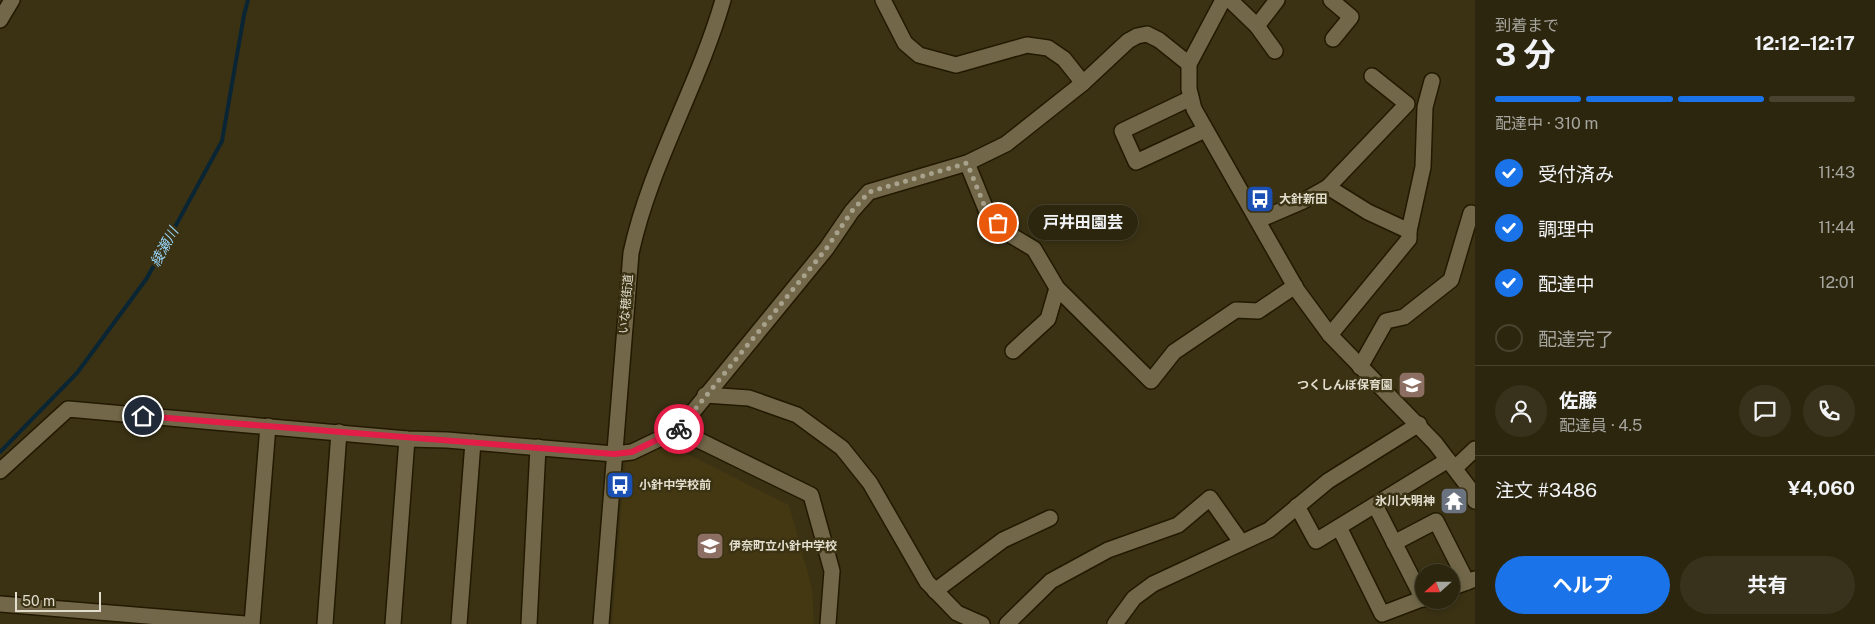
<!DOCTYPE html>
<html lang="ja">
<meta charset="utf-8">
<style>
body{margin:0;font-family:"Public Sans","Noto Sans JP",sans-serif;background:#38321d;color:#f1f3f6;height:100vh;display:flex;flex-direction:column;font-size:19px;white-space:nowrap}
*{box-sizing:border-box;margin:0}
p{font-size:16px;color:#a6a59e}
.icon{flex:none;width:28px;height:28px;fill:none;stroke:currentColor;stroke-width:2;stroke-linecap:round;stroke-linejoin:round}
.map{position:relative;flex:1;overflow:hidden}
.drawer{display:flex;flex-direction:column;background:#2c260f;width:400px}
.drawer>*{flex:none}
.needle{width:32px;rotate:249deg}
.tools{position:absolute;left:1415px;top:564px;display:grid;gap:10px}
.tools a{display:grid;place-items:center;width:45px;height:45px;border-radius:50%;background:#2c260f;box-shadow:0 2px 8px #0003,0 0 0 1px #48432f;font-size:25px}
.scale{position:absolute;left:15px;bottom:12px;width:86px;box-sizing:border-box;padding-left:5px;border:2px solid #e2ddcc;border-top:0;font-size:14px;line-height:18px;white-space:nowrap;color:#e2ddcc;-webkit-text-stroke:4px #3b3214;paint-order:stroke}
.pin{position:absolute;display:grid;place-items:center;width:42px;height:42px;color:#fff;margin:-21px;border:2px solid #fff;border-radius:50%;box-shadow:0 1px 5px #0007}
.courier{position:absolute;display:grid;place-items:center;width:50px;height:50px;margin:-25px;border:4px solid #e11d48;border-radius:50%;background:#fff;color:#222;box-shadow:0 1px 6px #0007}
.bubble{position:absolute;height:35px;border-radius:18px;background:#2c260f;box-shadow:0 2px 8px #0003,0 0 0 1px #48432f;font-size:16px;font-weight:700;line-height:35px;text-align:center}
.overview em{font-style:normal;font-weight:700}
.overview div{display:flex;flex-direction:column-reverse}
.overview{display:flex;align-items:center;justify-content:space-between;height:85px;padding:0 20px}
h1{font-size:32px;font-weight:700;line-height:38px}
.bar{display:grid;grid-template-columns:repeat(4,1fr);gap:8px 5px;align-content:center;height:60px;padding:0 20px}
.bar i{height:6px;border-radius:4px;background:#48432f}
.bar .selected{background:#1a73e8}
.bar p{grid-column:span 4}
.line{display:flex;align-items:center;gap:12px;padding:0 20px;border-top:1px solid #48432f}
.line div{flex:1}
.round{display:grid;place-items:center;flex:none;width:52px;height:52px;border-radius:26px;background:#38321d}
ol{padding:0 20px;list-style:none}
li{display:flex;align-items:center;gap:15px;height:55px}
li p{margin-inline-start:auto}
li .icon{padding:5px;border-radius:50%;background:#1a73e8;color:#fff;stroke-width:4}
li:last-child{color:#a6a59e}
li i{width:28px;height:28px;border:2px solid #48432f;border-radius:50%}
.button{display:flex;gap:10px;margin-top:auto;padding:10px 20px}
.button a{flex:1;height:58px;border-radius:30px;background:#1a73e8;color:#fff;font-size:20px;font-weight:700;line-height:58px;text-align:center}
.button a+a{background:#38321d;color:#f1f3f6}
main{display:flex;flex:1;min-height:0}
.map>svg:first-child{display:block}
.built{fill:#443812}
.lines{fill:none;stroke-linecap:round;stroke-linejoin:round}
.stream{stroke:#0a2533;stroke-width:4}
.minor-casing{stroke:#221900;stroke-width:18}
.minor{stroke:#726849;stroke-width:15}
.done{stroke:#a8a18c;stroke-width:5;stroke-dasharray:0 9}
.route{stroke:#e11d48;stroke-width:6}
.labels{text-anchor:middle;stroke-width:5;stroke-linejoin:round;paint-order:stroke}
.poi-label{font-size:12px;font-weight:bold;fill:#e2ddcc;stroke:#3b3214;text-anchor:start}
.street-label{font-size:12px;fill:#e2ddcc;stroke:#3b3214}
.water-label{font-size:14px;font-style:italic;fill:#97d5f8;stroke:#3b3214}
</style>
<main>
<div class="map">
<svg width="1475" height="624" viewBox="0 0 1475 624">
<rect width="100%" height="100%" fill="#3b3214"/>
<!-- built -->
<path class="built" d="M666 443 789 505 812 588 814 624H612L625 463Z"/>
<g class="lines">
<!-- stream -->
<path class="stream" d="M0 452 77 373 147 278 222 141 244 15 248 0"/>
<defs>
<g id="minor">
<path d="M883 0 905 43 919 55 956 65 1027 45 1048 48 1064 59 1083 83"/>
<path d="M1223 0 1189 64V89L1194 109 1297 290 1330 335 1435 443 1470 489 1475 501"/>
<path d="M1230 0 1257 26 1277 0"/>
<path d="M1331 0 1351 17 1333 39"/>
<path d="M0 20 12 0"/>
<path d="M1257 26 1275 51"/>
<path d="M1191 98 1122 131 1136 162 1205 130"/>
<path d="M967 163 987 212 1009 234 1034 249 1057 288 1151 381 1174 352 1236 310 1258 311 1295 286"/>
<path d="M1328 187 1407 104 1372 76"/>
<path d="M1259 220 1303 201 1328 187 1368 212 1409 231 1423 167 1425 107 1432 81"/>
<path d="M1330 335 1409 239V231"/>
<path d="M1013 351 1048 319 1057 288"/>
<path d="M1360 367 1386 321 1404 317 1451 280 1471 213"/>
<path d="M705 395 749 398 797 415 842 448 870 483 927 582 957 613 982 624"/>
<path d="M678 430 811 495 832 571 828 624"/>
<path d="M1455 468 1475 449"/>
<path d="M0 471 68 409 407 439 447 440 614 454 632 452 678 430 826 249 852 211 869 192 967 163 1006 144 1083 83 1128 41 1137 36 1147 34 1159 40 1189 64"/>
<path d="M1375 505 1423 599"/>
<path d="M1297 506 1316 541 1448 460"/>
<path d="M1339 527 1382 614 1424 598"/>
<path d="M1394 543 1436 521 1467 582"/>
<path d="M1451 588 1475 579"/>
<path d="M935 591 1003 540 1050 518"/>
<path d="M0 604 245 624"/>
<path d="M252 624 268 426"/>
<path d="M325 624 339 432"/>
<path d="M393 624 407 439"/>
<path d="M459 624 473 442"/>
<path d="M529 624 538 447"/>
<path d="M601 624 631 253C650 165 698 87 723 0"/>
<path d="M1007 624 1051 581 1108 550 1178 525 1210 498 1241 542"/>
<path d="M1115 624 1134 598 1153 584 1269 530 1328 481 1419 424"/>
</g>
</defs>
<!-- minor casing -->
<use href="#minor" class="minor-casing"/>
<!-- minor -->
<use href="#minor" class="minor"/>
</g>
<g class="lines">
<!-- done -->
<path class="done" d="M679 429 826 249 852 211 869 192 967 163 987 212 998 223"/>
<!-- route -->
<path class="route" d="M143 416 614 454 632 452 679 429"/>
</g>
<!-- icons -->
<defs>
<symbol id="bus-square" viewBox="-11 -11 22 22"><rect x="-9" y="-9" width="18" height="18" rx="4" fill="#1a4fb4" stroke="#3b3214"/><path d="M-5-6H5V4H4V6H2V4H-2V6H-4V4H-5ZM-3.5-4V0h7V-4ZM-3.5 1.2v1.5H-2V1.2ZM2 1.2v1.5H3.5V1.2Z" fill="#fff"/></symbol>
<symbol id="school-square" viewBox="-11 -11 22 22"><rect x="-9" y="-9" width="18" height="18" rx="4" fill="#8d6e63" stroke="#3b3214"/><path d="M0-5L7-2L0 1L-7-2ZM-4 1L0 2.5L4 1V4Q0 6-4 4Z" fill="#fff"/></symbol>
<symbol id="temple-square" viewBox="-11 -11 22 22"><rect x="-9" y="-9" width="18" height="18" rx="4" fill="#6b7280" stroke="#3b3214"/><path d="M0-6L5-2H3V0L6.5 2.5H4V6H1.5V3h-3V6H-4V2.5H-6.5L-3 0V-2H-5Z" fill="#fff"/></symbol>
</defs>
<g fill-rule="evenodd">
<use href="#bus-square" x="1244" y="183" width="32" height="32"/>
<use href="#school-square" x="1396" y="369" width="32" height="32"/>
<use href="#bus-square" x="604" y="469" width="32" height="32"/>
<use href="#temple-square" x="1438" y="485" width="32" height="32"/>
<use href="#school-square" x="694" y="530" width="32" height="32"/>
</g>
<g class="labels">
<!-- poi labels -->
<g class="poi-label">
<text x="1279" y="203">大針新田</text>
<text x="1393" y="389" text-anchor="end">つくしんぼ保育園</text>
<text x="639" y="489">小針中学校前</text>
<text x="1435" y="505" text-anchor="end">氷川大明神</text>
<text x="729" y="550">伊奈町立小針中学校</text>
</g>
<!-- street labels -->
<g class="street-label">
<text transform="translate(626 304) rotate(-85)" y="4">いな穂街道</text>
</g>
<!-- water labels -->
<g class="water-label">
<text transform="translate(164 247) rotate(-61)" y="5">綾瀬川</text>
</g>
</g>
</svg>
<div class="tools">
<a><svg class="needle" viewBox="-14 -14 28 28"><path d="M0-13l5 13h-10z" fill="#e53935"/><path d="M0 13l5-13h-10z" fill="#a6a59e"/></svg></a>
</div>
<div class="scale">50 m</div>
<div class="pin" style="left:998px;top:223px;background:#ea580c"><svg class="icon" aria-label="bag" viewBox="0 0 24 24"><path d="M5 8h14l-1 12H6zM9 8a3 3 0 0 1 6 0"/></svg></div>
<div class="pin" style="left:143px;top:416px;background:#1f2937"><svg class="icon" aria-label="home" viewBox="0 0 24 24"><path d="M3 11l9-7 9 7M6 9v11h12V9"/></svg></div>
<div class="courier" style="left:679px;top:429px"><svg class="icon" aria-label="bike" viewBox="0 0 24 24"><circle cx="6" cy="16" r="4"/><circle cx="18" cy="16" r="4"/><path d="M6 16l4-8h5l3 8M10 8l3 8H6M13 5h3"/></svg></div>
<div class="bubble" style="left:1028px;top:205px;width:110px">戸井田園芸</div>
</div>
<section class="drawer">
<div class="overview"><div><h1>3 分</h1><p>到着まで</p></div><em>12:12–12:17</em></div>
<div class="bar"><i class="selected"></i><i class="selected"></i><i class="selected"></i><i></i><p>配達中 · 310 m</p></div>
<ol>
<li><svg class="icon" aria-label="check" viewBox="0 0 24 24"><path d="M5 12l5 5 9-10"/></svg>受付済み<p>11:43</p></li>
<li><svg class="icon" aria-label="check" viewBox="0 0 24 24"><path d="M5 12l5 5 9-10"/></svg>調理中<p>11:44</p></li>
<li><svg class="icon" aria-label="check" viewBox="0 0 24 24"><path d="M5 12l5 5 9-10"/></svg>配達中<p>12:01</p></li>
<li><i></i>配達完了</li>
</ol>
<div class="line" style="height:90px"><a class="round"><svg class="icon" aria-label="person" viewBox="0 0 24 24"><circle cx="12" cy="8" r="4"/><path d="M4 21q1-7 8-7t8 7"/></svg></a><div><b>佐藤</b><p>配達員 · 4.5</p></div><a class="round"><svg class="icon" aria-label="chat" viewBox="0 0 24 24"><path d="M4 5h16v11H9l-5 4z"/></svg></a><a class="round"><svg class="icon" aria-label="phone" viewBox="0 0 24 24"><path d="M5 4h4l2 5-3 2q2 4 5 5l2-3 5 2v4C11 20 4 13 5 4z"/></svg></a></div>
<div class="line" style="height:65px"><div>注文 #3486</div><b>¥4,060</b></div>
<div class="button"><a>ヘルプ</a><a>共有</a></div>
</section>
</main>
